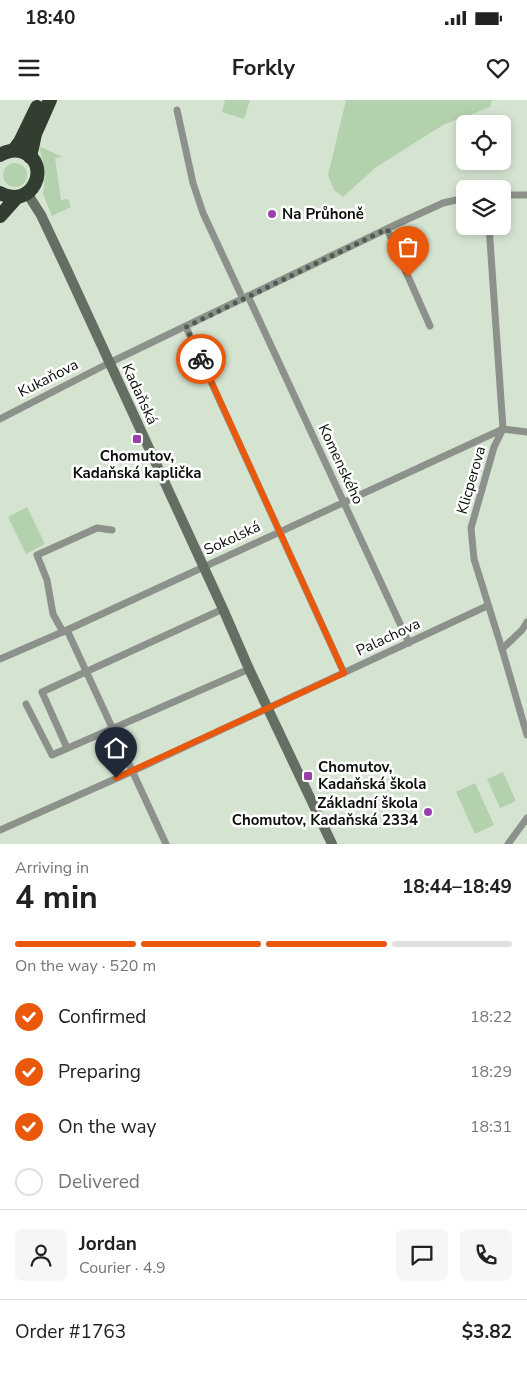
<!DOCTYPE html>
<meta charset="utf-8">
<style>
body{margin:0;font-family:"Nunito Sans",sans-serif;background:#f6f6f6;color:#222;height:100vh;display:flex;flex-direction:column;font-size:19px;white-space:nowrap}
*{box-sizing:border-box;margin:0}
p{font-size:16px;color:#767676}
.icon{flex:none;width:28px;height:28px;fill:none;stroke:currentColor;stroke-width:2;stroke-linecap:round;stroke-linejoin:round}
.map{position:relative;height:744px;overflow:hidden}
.details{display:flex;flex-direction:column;background:#fff;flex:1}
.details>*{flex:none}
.tools{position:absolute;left:456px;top:15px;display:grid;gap:10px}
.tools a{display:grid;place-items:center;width:55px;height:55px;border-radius:8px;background:#fff;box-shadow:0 2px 8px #0003;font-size:25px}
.pin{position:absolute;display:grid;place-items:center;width:42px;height:42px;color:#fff;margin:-51px -21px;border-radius:50% 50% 50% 0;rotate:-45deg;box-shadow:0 0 5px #0007}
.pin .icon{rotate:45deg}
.courier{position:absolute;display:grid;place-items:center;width:50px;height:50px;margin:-25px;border:4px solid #ea580c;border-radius:50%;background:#fff;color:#222;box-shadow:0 1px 6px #0007}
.summary em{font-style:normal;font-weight:700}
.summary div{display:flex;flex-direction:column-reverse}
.summary{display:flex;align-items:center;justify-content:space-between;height:85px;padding:0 15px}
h1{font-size:32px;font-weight:700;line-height:38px}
.bar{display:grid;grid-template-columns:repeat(4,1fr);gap:8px 5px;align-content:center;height:60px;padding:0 15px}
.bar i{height:6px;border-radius:4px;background:#e0e0e0}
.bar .active{background:#ea580c}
.bar p{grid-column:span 4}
.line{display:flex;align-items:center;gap:12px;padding:0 15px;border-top:1px solid #e0e0e0}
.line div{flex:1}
.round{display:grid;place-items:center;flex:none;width:52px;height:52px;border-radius:8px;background:#f6f6f6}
ol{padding:0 15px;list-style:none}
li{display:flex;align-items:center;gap:15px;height:55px}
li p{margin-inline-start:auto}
li .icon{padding:5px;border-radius:50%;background:#ea580c;color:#fff;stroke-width:4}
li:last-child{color:#767676}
li i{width:28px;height:28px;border:2px solid #e0e0e0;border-radius:50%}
.status{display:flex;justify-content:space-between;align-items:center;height:35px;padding:0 25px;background:#fff;direction:ltr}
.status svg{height:14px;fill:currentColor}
header{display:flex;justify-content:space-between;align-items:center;height:65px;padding:0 15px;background:#fff;font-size:22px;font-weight:700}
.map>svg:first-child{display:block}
.green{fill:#b4d1ae}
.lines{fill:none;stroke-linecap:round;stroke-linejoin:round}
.street{stroke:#8c928b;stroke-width:7}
.secondary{stroke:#656e62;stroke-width:10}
.highway{stroke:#323e2f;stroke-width:14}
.done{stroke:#515a4f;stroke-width:5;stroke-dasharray:0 9}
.route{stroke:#ea580c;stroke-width:6}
.poi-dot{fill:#983fab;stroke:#fff;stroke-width:2}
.labels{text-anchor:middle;stroke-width:5;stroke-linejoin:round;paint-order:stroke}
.poi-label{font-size:15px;font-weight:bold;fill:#0a0f09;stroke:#fff;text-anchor:start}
.street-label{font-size:15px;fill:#0a0f09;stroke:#fff}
</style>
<div class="status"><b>18:40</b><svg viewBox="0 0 49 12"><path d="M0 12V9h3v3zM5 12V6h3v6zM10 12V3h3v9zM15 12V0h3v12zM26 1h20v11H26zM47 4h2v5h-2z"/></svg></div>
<header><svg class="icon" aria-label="menu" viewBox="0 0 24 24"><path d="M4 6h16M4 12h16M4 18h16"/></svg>Forkly<svg class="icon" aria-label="heart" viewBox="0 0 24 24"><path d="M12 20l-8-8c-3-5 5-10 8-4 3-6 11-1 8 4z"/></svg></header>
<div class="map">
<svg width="527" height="744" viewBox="0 0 527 744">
<rect width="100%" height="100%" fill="#d5e4d1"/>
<!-- green -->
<g class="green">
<path d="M225 0H250L244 19 222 12Z"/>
<path d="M346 0H492L490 7 443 25 375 68 343 97 334 90 328 75Z"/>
<path d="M39 46 62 57 55 58 61 100 68 99 71 107 52 116 43 94 45 70Z"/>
<circle cx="15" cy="75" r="12"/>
<path d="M27 407 45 444 26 454 8 417Z"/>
<path d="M503 672 516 701 500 708 487 679Z"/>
<path d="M475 683 494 725 475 734 456 692Z"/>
</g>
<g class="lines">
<!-- street -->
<g class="street">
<path d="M177 10 193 83 203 113 243 199"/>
<path d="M502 95H527"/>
<path d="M489 126 503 329 494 347 471 428 474 459 502 549 527 635"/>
<path d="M387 129 430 226"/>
<path d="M248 196 409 543"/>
<path d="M186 227 344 573"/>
<path d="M0 319 109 263 397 124 443 103 465 98"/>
<path d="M503 329 527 332"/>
<path d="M67 530 166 744"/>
<path d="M63 532 53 514 47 480 37 455 97 428 112 430"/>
<path d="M502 549 522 530 527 522"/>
<path d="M0 559 67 530 503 329"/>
<path d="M26 604 52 655 249 569"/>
<path d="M67 648 42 592 223 509"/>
<path d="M0 730 133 671 487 506"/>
<path d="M508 744 527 718"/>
</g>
<!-- secondary -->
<path class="secondary" d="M27 93 41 115 67 170 223 509 249 569 332 744"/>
<!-- highway -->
<g class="highway">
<path d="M14 50 20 42 37 7"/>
<path d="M0 55C7 51 15 49 23 52 53 64 32 111 0 93"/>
<path d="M30 57 35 34 50 0"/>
<path d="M0 116 16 98"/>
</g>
</g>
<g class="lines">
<!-- done -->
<path class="done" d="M201 259 186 227 387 129 408 177"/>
<!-- route -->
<path class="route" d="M116 678 344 573 201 259"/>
</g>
<!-- markers -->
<g class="poi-dot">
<circle cx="272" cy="114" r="5"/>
<rect x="132" y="334" width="10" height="10" rx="2.5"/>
<rect x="303" y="671" width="10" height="10" rx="2.5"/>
<circle cx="428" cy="712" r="5"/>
</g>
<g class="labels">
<!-- poi labels -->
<g class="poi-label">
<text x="282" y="119">Na Průhoně</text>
<text x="137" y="361" text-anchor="middle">Chomutov,<tspan x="137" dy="17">Kadaňská kaplička</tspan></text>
<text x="318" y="672">Chomutov,<tspan x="318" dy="17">Kadaňská škola</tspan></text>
<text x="418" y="708" text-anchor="end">Základní škola<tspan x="418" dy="17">Chomutov, Kadaňská 2334</tspan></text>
</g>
<!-- street labels -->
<g class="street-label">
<text transform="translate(48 278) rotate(-27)" y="5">Kukaňova</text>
<text transform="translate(140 294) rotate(65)" y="5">Kadaňská</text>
<text transform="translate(341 364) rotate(65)" y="5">Komenského</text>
<text transform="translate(471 380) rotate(-74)" y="5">Klicperova</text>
<text transform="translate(232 438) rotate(-25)" y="5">Sokolská</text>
<text transform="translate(388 537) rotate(-25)" y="5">Palachova</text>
</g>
</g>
</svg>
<div class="tools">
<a><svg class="icon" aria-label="locate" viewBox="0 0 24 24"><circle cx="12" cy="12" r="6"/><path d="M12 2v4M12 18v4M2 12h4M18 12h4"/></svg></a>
<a><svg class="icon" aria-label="layers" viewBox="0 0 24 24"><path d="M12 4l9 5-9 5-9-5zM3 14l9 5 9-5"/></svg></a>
</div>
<div class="pin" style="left:408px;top:177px;background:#ea580c"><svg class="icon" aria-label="bag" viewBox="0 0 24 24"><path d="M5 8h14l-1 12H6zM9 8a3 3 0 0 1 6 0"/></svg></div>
<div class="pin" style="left:116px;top:678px;background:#1f2937"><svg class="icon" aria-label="home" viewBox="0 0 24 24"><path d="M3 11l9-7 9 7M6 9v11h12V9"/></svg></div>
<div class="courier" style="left:201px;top:259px"><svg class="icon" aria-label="bike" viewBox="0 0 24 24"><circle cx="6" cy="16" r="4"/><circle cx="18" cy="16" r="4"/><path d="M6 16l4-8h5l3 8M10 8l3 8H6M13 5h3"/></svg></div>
</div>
<section class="details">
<div class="summary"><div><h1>4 min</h1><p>Arriving in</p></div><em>18:44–18:49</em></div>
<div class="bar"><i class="active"></i><i class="active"></i><i class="active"></i><i></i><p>On the way · 520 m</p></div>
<ol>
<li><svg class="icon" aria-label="check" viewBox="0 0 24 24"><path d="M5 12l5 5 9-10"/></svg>Confirmed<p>18:22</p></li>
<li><svg class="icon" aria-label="check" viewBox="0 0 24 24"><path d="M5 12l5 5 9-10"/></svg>Preparing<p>18:29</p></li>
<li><svg class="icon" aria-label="check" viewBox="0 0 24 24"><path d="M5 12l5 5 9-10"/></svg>On the way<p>18:31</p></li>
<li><i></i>Delivered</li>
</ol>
<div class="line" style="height:90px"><a class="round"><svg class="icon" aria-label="person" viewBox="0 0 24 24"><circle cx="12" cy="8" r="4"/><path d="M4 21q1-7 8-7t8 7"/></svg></a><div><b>Jordan</b><p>Courier · 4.9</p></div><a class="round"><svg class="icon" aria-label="chat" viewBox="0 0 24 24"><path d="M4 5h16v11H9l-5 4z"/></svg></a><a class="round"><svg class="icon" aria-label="phone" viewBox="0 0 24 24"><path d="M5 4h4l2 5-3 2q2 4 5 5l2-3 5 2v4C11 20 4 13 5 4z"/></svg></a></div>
<div class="line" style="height:65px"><div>Order #1763</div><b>$3.82</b></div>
</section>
